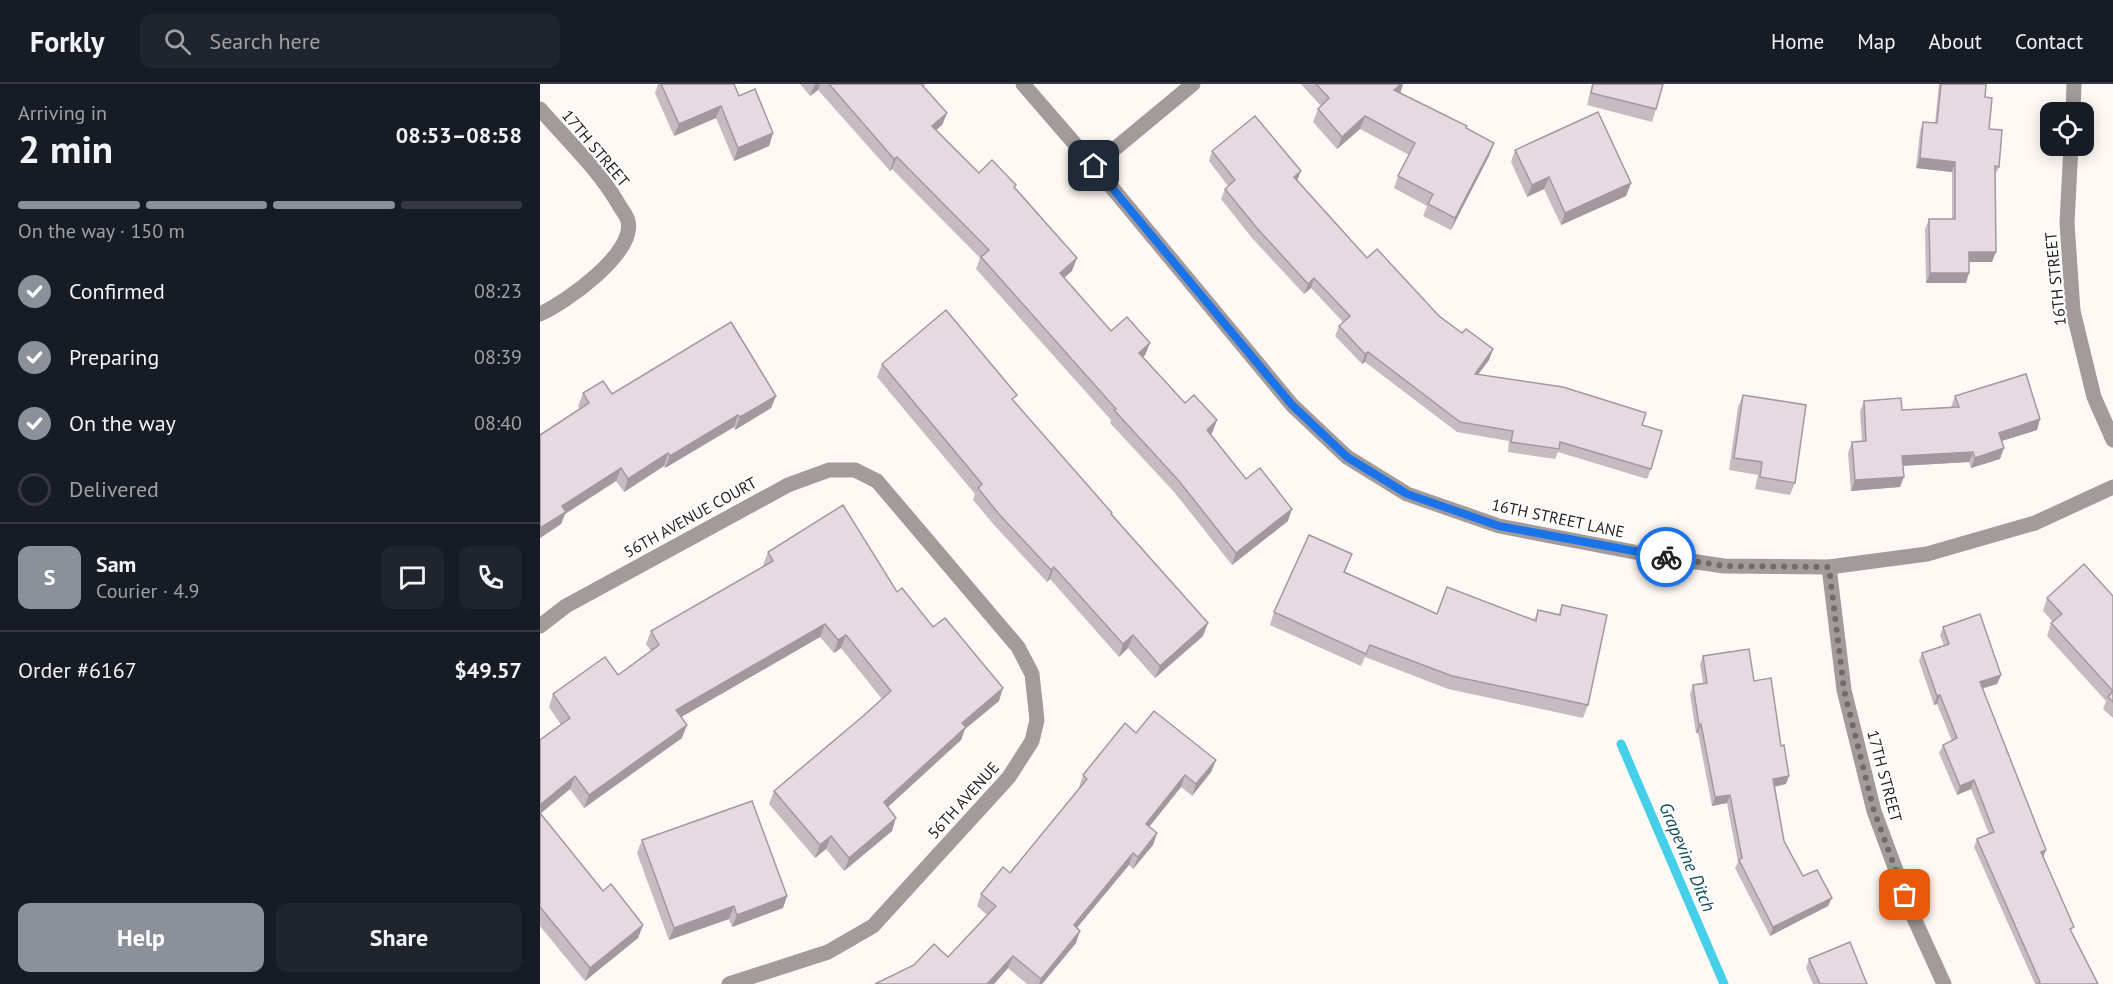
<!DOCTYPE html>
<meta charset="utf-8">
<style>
body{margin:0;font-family:"PT Sans",sans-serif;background:#20242c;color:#f1f3f6;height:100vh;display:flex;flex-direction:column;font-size:22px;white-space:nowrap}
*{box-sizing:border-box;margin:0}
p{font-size:20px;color:#9ea1a6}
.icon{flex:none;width:33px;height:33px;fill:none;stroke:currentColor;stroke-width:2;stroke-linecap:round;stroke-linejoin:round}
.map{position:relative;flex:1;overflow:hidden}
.drawer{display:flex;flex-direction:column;background:#171b24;width:540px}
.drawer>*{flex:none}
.fabs{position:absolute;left:1500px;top:18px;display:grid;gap:12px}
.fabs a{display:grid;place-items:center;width:54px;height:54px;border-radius:12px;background:#171b24;box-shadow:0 3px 15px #0003;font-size:30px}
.pin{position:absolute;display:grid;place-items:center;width:51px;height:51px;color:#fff;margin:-26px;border-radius:12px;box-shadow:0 3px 9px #0006}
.courier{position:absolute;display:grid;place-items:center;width:60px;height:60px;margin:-30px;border:4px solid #1a73e8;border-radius:50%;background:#fff;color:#222;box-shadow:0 2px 8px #0007}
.summary em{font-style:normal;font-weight:600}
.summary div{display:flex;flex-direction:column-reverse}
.summary{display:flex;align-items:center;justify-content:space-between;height:102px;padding:0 18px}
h1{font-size:39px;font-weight:600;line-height:45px}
.bar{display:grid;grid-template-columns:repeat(4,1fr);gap:9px 6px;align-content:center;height:72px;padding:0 18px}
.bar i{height:8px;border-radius:4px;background:#363941}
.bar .current{background:#8c9099}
.bar p{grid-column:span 4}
.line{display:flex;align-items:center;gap:15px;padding:0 18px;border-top:2px solid #363941}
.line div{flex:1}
.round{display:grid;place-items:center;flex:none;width:63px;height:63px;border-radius:12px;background:#20242c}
ol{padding:0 18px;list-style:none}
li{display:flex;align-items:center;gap:18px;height:66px}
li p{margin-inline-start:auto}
li .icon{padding:6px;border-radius:50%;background:#8c9099;color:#fff;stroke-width:4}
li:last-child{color:#9ea1a6}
li i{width:33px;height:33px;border:3px solid #363941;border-radius:50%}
.cta{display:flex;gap:12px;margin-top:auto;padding:12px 18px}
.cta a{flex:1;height:69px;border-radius:12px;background:#8c9099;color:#fff;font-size:24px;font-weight:600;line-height:69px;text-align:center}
.cta a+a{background:#20242c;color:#f1f3f6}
header{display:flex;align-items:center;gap:36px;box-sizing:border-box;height:84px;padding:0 30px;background:#171b24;border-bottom:2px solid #363941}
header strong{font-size:28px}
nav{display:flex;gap:33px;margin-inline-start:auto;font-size:21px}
.search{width:420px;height:54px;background:#20242c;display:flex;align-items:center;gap:15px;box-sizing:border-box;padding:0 21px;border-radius:12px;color:#9ea1a6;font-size:22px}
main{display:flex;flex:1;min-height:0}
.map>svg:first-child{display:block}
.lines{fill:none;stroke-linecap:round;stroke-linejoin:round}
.stream{stroke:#46cfe9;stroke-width:9}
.street{stroke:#a29a9b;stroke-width:15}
.wall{fill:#c7bbc2}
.shaded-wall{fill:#a2989e}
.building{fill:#e7d9e2;stroke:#a2989e;stroke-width:1.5}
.done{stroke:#716b68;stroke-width:6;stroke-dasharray:0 10.8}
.route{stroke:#1a73e8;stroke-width:8}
.labels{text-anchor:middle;stroke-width:4.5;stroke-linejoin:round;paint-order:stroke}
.street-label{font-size:16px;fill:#241f1c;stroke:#fff}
.water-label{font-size:18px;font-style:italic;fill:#0f4a55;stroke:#fff}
</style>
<header>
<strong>Forkly</strong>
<div class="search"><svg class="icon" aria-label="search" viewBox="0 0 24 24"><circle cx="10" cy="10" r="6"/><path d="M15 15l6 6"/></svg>Search here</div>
<nav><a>Home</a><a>Map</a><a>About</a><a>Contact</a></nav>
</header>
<main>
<section class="drawer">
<div class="summary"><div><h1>2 min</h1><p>Arriving in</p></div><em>08:53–08:58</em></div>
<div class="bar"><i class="current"></i><i class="current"></i><i class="current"></i><i></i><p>On the way · 150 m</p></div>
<ol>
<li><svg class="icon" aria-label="check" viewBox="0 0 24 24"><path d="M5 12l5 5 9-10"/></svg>Confirmed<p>08:23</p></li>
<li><svg class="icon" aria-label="check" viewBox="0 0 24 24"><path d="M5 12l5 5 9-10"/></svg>Preparing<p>08:39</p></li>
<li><svg class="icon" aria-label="check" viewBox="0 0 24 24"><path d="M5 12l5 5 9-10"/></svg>On the way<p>08:40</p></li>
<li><i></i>Delivered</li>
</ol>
<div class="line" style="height:108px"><b class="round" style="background:#8c9099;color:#fff">S</b><div><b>Sam</b><p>Courier · 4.9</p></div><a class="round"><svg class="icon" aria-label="chat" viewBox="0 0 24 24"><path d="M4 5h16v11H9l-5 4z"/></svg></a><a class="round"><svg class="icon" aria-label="phone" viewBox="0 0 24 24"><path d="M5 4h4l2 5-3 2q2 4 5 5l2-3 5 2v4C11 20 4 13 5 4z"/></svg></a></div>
<div class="line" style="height:78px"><div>Order #6167</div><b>$49.57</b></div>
<div class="cta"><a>Help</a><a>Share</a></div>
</section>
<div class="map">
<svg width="1573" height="900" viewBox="0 0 1573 900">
<rect width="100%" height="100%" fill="#fff9f5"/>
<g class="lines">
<!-- stream -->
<path class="stream" d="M1081 660 1184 900"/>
<!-- street -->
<g class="street">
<path d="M483 0 554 82 752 321 807 373 867 410 959 442 1110 471 1184 482 1289 483 1387 470 1495 439 1573 403"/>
<path d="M0 25C27 56 59 86 79 121 82 126 87 132 88 137 96 169 25 219 0 230"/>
<path d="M1533 28 1534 0"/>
<path d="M1531 62 1527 139 1533 227 1554 313 1573 356"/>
<path d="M554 82 653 0"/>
<path d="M1289 483 1304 606 1334 727 1373 832 1404 900"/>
<path d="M0 542 26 522 248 401 289 386H315L337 397 478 563 492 590 497 636 492 657 469 693 333 842 288 868 189 900"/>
</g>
</g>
<!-- wall -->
<g class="wall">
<path d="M118 0H194L199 12 233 49 229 62 194 77 176 34 134 52 115 9Z"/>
<path d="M260 0H385L384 3 407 29 402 41 396 46 439 89 475 104 532 187 524 194 571 247 610 259 605 271 603 273 645 319 677 336 672 349 671 350 706 395 748 437 692 481 635 409 570 339 571 336 436 185 440 174 352 85 350 87 278 6 270 12Z"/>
<path d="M761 0H863L860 9 954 59 949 72 911 146 883 132 887 122 854 104 858 92 869 71 820 45 797 65 773 38 778 25 781 22Z"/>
<path d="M1052 0H1123L1116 25 1112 38 1047 21Z"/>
<path d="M1399 0H1446L1445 13 1449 45 1459 83 1455 91 1452 178H1429L1426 199H1386L1385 145 1389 135H1412V88L1376 84 1380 48 1383 38 1395 39Z"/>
<path d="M975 66 1091 99 1086 112 1021 141 1004 105 987 113 971 78Z"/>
<path d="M672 67 758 97 827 174 922 249 953 265 949 276 938 290 1102 341 1111 385 1107 395 1018 368 1015 375 968 368 969 357 917 348 825 278 822 280 795 252 799 242 803 238 771 204 764 210 712 154 681 115 685 105 688 102 669 77Z"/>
<path d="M342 280 474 317 571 431 663 552 615 594 588 564 579 573 510 495 507 498 454 441 433 416 435 410 337 293Z"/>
<path d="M43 309 72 310 236 312 231 324 195 346 194 343 125 384 124 382 84 408 76 397 25 430 21 440 0 454V351L40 325 38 322Z"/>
<path d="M1203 311 1255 399 1250 411 1215 405 1218 391 1189 386 1198 323Z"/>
<path d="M1415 312 1500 335 1497 346 1462 357 1460 375 1431 384 1429 378 1363 382 1360 403 1311 407 1308 369 1312 358 1322 357 1320 328 1324 317 1362 326 1411 323Z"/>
<path d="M228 468 357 508 393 543 459 617 425 645 421 656 348 723 352 747 304 787 286 765 275 774 229 720 234 707 322 633 342 615 301 564 294 569 280 553 141 633 142 654 44 724 30 705 0 730 63 807 103 841 98 854 45 897 0 842V656L21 641 9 623 13 610 78 591 111 567 106 560 111 547 224 482 223 481Z"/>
<path d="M812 470 805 488 897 530 994 536 998 526 1019 530 1022 521 1048 621 1043 634 908 605 825 573 821 582 730 541 734 528Z"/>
<path d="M1573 512V634L1563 625 1566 617 1507 552 1511 539 1513 538 1503 527 1507 514Z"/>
<path d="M1403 543 1461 591 1457 600 1442 605 1532 849 1558 900H1495L1434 763 1437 755 1449 750 1431 705 1417 711 1399 669 1403 661 1412 657 1397 620 1394 621 1379 577 1382 569 1404 562 1400 551Z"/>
<path d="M1163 572 1214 597 1246 700 1235 703 1244 757 1263 792 1288 822 1230 852 1195 784 1198 778 1187 719 1172 722 1158 649H1156L1150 610 1153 601 1163 599 1160 580Z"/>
<path d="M596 649 676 676 671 688 652 712 641 703 609 742 617 749 613 761 593 785 589 781 537 844 536 859 502 900H487L468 884 454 900H335L408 873 447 831 437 822 441 810 470 789 540 704 539 703 543 691Z"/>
<path d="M102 756 247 812 243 824 192 843 189 835 129 856 97 769Z"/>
<path d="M1269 875 1327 900H1273L1266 884Z"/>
</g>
<!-- shaded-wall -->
<g class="shaded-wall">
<path d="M275 0H280L278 6 270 12Z"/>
<path d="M861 0H863L860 10 854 6Z"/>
<path d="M181 22 176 34 134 52 139 40Z"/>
<path d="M407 29 402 41 387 54 392 42Z"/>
<path d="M825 32 820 45 797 65 802 53Z"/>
<path d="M233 49 229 62 194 77 198 64Z"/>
<path d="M954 59 949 72 911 146 915 134Z"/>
<path d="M357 73 352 85 350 87 354 75Z"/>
<path d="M1380 74 1415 78 1412 88 1376 84Z"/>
<path d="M761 87 757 97 754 93Z"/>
<path d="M1009 93 1004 105 987 113 992 101Z"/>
<path d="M1091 99 1086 112 1021 141 1025 129Z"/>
<path d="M1429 168H1456L1452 178H1425Z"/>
<path d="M537 174 532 187 515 202 520 189Z"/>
<path d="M1390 189H1429L1426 199H1386Z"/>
<path d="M774 194 771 204 764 210 768 200Z"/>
<path d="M610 259 605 271 594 281 599 269Z"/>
<path d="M953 265 949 276 931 300 935 290Z"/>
<path d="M828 268 825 278 822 280 825 270Z"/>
<path d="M236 312 231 324 195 346 200 333Z"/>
<path d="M198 331 194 343 125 384 130 372Z"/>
<path d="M1500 335 1497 346 1455 359 1459 349Z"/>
<path d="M677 336 672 349 662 358 667 346Z"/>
<path d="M1464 364 1460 375 1431 384 1435 374Z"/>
<path d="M1433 368 1429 378 1358 382 1362 372Z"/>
<path d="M128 369 124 382 84 408 88 395Z"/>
<path d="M81 384 76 397 25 430 21 440 0 454V444L22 422Z"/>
<path d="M1364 393 1360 403 1311 407 1315 396Z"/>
<path d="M752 425 748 437 692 481 696 469Z"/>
<path d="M514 483 510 495 507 498 511 486Z"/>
<path d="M668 539 663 552 615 594 620 582Z"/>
<path d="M285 540 280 553 131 639 136 626Z"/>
<path d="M306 551 301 564 294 569 298 556Z"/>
<path d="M593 551 588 564 579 573 583 560Z"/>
<path d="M1461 591 1457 600 1436 606 1440 598Z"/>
<path d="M463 604 459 617 425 645 421 656 339 731 344 718 422 639Z"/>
<path d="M1400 611 1397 620 1394 621 1397 612Z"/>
<path d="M1161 640 1158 649H1156L1159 641Z"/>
<path d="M147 641 142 654 44 724 49 711Z"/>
<path d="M676 676 671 688 652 712 656 700Z"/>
<path d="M645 691 641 703 602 752 606 740Z"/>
<path d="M35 692 30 705 0 730V721Z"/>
<path d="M1249 692 1246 700 1230 703 1233 695Z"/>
<path d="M1434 696 1431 705 1417 711 1420 702Z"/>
<path d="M1190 711 1187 719 1172 722 1175 713Z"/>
<path d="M356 734 352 747 304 787 309 774Z"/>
<path d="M617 749 613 761 593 785 598 773Z"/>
<path d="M291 752 286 765 275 774 280 761Z"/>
<path d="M1506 766 1503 774 1501 768Z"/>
<path d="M593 769 589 781 529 853 534 841Z"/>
<path d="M247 812 243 824 192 843 197 831Z"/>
<path d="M1292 814 1288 822 1230 852 1233 843Z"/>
<path d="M194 822 189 835 129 856 134 844Z"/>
<path d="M103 841 98 854 45 897 50 884Z"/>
<path d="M540 847 536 859 502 900H499L501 895Z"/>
<path d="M473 872 468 884 454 900H447Z"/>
</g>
<!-- building -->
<g class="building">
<path d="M121 0H194L199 12 215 5 233 49 198 64 181 22 139 40Z"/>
<path d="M289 0H381L407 29 392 42 439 89 452 76 476 101 474 103 537 174 520 189 571 247 587 233 610 259 599 269 645 319 654 311 677 336 667 346 706 395 720 384 752 425 696 469 639 397 574 326 576 325 441 173 449 166 357 73 354 75Z"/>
<path d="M776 0H861L854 6 927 42 926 44 954 59 915 134 888 120 893 110 858 92 875 59 825 32 802 53 778 25 789 14Z"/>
<path d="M1053 0H1123L1116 25 1051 9Z"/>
<path d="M1401 0H1446L1445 13 1452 14 1449 45 1462 46 1459 83 1455 82 1456 168H1429V189H1390L1389 135H1415V78L1380 74 1383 38 1397 39Z"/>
<path d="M1058 28 1091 99 1025 129 1009 93 992 101 975 66Z"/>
<path d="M715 32 761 87 754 93 827 174 837 165 899 232 922 249 926 245 953 265 935 290 1023 303 1106 329 1102 341 1122 347 1111 385 1020 358 1019 365 971 358 973 347 920 338 828 268 825 270 799 242 810 232 774 194 768 200 716 143 685 105 695 96 672 67Z"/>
<path d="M406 226 477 311 472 315 572 429 571 430 668 539 620 582 593 551 583 560 514 483 511 486 458 429 438 404 442 400 342 280Z"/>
<path d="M191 238 236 312 200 333 198 331 130 372 128 369 88 395 81 384 22 422 26 428 0 444V351L49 319 43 309 63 297 72 310Z"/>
<path d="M1486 290 1500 335 1459 349 1464 364 1435 374 1433 368 1362 372 1364 393 1315 396 1312 358 1326 357 1324 317 1361 314 1362 326 1419 323 1415 312Z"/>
<path d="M1203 311 1266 321 1255 399 1220 393 1222 378 1194 374Z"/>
<path d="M303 421 357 508 362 504 393 543 405 534 463 604 422 639 426 643 344 718 356 734 309 774 291 752 280 761 234 707 322 633 351 607 306 551 298 556 285 540 136 626 147 641 49 711 35 692 0 721V656L30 634 13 610 65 573 78 591 119 561 111 547 233 477 228 468Z"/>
<path d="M769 451 812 470 804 488 897 530 907 503 996 537 998 526 1020 531 1022 521 1067 531 1048 621 912 592 830 561 826 570 734 528Z"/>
<path d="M1544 480 1573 512V618L1568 613 1573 607 1511 539 1522 530 1507 514Z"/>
<path d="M1440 530 1461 591 1440 598 1506 766 1501 768 1534 843 1530 845 1558 900H1497L1500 898 1437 755 1454 748 1434 696 1420 702 1403 661 1417 654 1400 611 1397 612 1382 569 1409 560 1403 543Z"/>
<path d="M1209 565 1214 597 1231 594 1241 662 1244 661 1249 692 1233 695 1244 757 1263 792 1277 786 1292 814 1233 843 1199 776 1202 774 1190 711 1175 713 1161 640 1159 641 1153 601 1167 599 1163 572Z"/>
<path d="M614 627 676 676 656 700 645 691 606 740 617 749 598 773 593 769 534 841 540 847 501 895 473 872 447 900H335L374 881 394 860 408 873 456 822 441 810 463 783 470 789 547 695 543 691 585 639 596 649Z"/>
<path d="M212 717 247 812 197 831 194 822 134 844 102 756Z"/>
<path d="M0 729 63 807 71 800 103 841 50 884 0 823Z"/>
<path d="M1310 858 1327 900H1280L1269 875Z"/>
</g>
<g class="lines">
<!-- done -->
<path class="done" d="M1126 473 1184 482 1289 483 1304 606 1334 727 1365 811"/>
<!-- route -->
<path class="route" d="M554 82 752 321 807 373 867 410 959 442 1126 473"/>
</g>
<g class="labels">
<!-- street labels -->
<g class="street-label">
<text transform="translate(56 64) rotate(50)" y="6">17TH STREET</text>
<text transform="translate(1515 195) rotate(-96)" y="6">16TH STREET</text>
<text transform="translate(150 433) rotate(-29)" y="6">56TH AVENUE COURT</text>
<text transform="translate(1018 434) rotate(12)" y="6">16TH STREET LANE</text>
<text transform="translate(1345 692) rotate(75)" y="6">17TH STREET</text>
<text transform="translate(423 716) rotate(-48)" y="6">56TH AVENUE</text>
</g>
<!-- water labels -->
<g class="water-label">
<text transform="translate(1147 773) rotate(67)" y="6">Grapevine Ditch</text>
</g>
</g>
</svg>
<div class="fabs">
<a><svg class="icon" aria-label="locate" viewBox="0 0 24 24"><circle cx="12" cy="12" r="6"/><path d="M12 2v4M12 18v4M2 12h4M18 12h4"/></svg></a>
</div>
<div class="pin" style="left:1365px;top:811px;background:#ea580c"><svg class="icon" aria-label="bag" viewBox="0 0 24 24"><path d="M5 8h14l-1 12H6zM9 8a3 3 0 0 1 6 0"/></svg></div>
<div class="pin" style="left:554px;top:82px;background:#1f2937"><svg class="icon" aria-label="home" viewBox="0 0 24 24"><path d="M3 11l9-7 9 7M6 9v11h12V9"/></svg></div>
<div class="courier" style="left:1126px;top:473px"><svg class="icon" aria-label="bike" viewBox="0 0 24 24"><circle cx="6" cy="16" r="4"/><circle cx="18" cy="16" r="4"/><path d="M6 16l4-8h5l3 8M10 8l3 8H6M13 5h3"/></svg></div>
</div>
</main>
